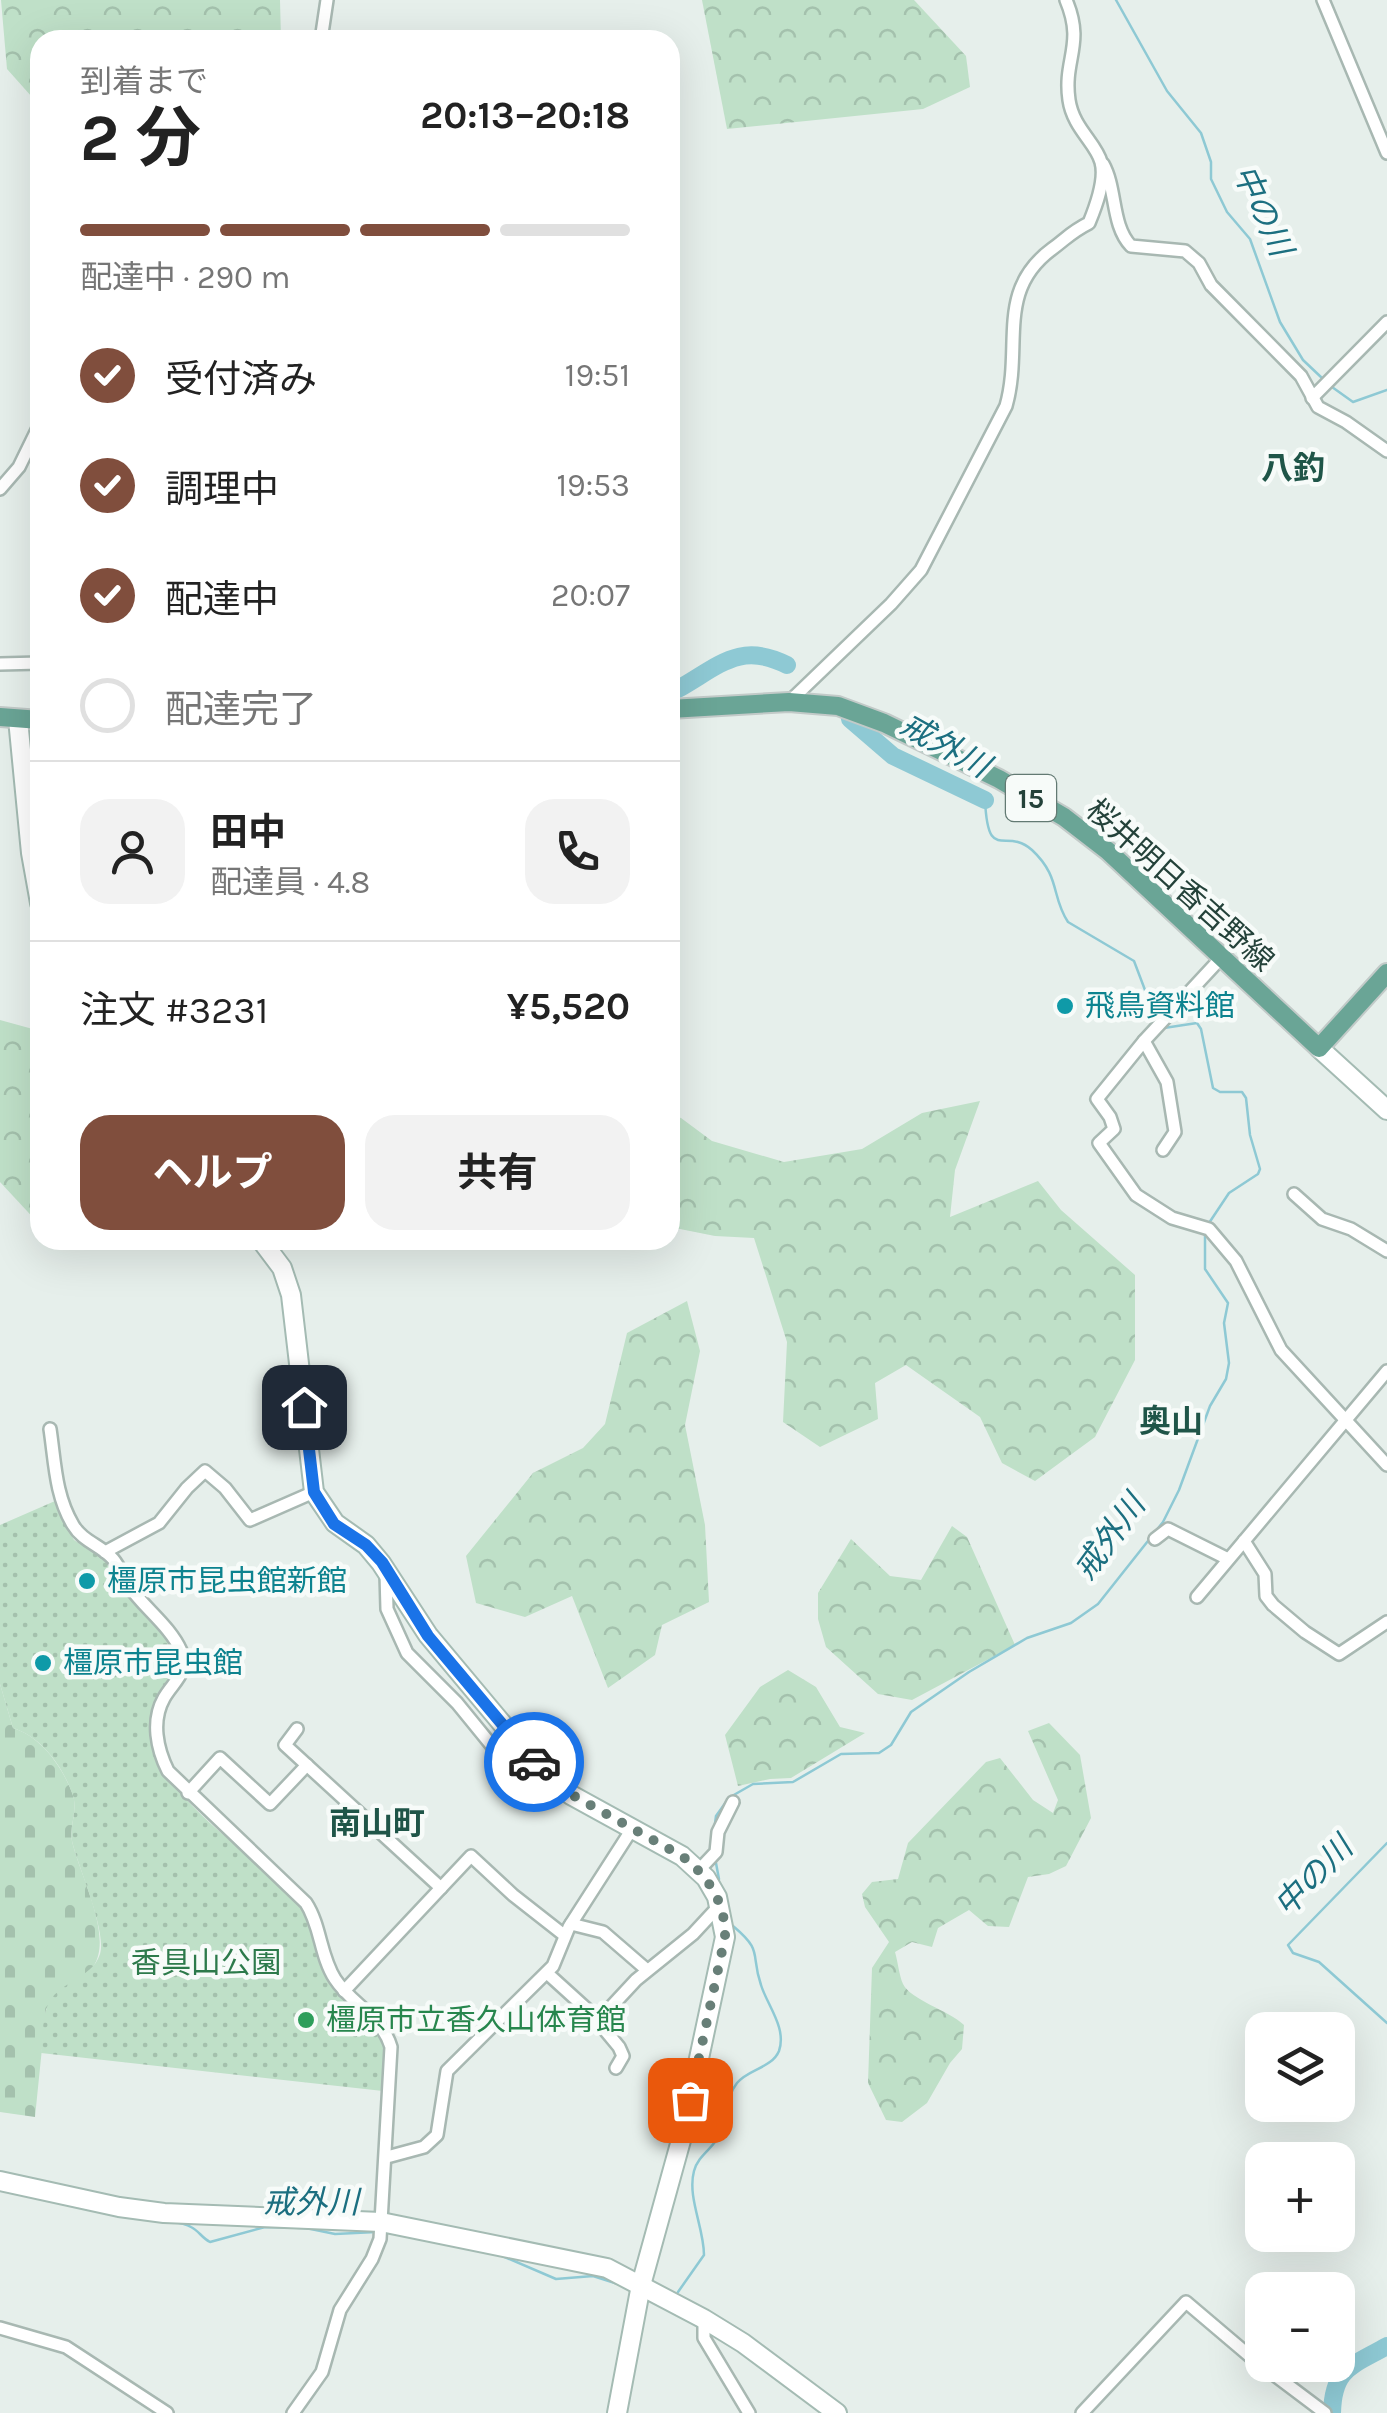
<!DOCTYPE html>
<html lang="ja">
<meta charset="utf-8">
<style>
body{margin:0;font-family:Karla,"Noto Sans JP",sans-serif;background:#f2f2f2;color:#222;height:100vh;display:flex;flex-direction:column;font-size:38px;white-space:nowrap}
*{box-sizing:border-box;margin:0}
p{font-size:32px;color:#767676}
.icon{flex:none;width:55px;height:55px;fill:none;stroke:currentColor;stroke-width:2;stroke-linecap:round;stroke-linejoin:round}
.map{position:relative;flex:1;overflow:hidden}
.side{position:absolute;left:30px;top:30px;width:650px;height:1220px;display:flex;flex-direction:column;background:#fff;border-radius:30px;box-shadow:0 10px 40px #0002}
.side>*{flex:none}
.controls{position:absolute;left:1245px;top:2012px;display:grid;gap:20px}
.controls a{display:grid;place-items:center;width:110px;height:110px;border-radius:20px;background:#fff;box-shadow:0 10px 40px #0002;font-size:50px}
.pin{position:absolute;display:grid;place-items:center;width:85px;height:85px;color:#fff;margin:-42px;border-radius:20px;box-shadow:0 5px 15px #0006}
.courier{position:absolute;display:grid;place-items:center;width:100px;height:100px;margin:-50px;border:8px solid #1a73e8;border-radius:50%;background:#fff;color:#222;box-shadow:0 2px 12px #0007}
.overview em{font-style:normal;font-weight:700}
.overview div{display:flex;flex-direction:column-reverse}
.overview{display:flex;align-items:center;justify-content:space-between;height:170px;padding:0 50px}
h1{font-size:65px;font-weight:700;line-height:75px}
.bar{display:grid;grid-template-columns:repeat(4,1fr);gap:15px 10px;align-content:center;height:120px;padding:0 50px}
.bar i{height:12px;border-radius:8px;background:#e0e0e0}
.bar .selected{background:#804e3d}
.bar p{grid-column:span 4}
.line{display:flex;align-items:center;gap:25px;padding:0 50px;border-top:2px solid #e0e0e0}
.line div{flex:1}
.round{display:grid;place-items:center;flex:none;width:105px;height:105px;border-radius:30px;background:#f2f2f2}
ol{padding:0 50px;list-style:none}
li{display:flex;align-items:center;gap:30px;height:110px}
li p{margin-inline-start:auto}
li .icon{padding:10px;border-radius:50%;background:#804e3d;color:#fff;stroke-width:4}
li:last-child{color:#767676}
li i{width:55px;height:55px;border:5px solid #e0e0e0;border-radius:50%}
.action{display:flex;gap:20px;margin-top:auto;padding:20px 50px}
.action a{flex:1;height:115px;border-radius:30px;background:#804e3d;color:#fff;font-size:40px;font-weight:700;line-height:115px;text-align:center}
.action a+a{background:#f2f2f2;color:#222}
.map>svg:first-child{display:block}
.forest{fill:url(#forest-crowns)}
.cemetery{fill:url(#cemetery-stones)}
.park{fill:url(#park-dots)}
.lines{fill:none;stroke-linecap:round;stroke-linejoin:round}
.stream{stroke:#8ec9d4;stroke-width:2.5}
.river{stroke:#8ec9d4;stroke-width:18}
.street-casing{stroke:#a8b8b2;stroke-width:16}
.secondary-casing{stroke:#a4bbb3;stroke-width:22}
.primary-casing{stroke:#c2cac8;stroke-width:22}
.street{stroke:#fff;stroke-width:11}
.secondary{stroke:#fff;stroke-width:18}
.primary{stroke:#6aa596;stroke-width:18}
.done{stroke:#687f78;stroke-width:10;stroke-dasharray:0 18}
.route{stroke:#1a73e8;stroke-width:12}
.culture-dot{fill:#0f9aa8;stroke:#f7fbf9;stroke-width:4}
.leisure-dot{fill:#2e9e5b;stroke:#f7fbf9;stroke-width:4}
.labels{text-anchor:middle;stroke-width:9;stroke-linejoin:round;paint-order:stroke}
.shield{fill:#f7fbf9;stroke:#637a73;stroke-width:2.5}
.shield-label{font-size:28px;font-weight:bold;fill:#24423a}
.street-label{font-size:30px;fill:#24423a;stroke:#f7fbf9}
.culture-label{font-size:30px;fill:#0d838f;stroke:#f7fbf9;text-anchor:start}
.park-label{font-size:30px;fill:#2d7a4b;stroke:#f7fbf9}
.leisure-label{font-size:30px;fill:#27864d;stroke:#f7fbf9;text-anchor:start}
.water-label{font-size:32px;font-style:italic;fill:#1c6f80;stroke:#f7fbf9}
.neighbourhood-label{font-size:32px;font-weight:bold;fill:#1f5548;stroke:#f7fbf9}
</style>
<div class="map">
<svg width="1387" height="2413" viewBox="0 0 1387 2413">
<defs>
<pattern id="forest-crowns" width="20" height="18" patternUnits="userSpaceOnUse" patternTransform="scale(2.5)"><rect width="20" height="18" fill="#bfe0c8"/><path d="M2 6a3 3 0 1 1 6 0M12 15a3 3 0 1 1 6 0" fill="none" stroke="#a4c1ad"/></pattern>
<pattern id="cemetery-stones" width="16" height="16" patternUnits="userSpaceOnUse" patternTransform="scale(2.5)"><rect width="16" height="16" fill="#bfe0c8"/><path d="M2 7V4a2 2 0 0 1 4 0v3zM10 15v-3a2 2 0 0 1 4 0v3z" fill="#a4c1ad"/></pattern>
<pattern id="park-dots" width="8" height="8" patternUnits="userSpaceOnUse" patternTransform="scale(2.5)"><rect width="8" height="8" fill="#bfe0c8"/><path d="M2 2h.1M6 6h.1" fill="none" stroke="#a4c1ad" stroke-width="1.8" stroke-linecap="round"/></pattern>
</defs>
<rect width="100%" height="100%" fill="#e6efeb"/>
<!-- forest -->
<g class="forest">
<path d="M1 0H280L281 40H40V106L7 69Z"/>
<path d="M702 0H914L966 56 970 87 923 109 727 129Z"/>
<path d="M0 1020 40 1031V1225L0 1182Z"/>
<path d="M980 1101 955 1170 950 1217 1038 1181 1061 1210 1135 1275V1360L1095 1437 1035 1481 1002 1463 980 1417 906 1365 875 1383 878 1419 820 1447 783 1422 787 1342 754 1238 715 1236 670 1227V1116L681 1118 712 1141 784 1162 862 1149 922 1113Z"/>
<path d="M687 1301 700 1351 685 1425 705 1525 709 1602 662 1625 655 1655 608 1688 572 1596 525 1617 476 1603 466 1556 533 1473 583 1448 605 1424 627 1333Z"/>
<path d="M952 1526 967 1537 1015 1645 912 1700 878 1694 826 1647 818 1619V1593L851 1539 890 1576 921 1580Z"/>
<path d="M788 1670 816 1687 840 1727 865 1733 791 1778 770 1779 738 1786 725 1735 760 1687Z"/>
<path d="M1049 1723 1080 1755 1091 1818 1066 1866 1049 1874 1028 1877 1009 1927 988 1926 969 1910 938 1928 932 1947 912 1942 895 1952C898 1962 899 1975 903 1984 911 2000 948 2010 964 2025L962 2049 950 2063 927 2103 902 2122 886 2120 868 2083 872 1968 889 1942 865 1907 862 1894 872 1882 898 1879 908 1843 986 1762 1000 1758 1033 1800 1053 1813 1058 1800 1028 1731Z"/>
</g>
<!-- cemetery -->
<path class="cemetery" d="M0 1684 13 1728C42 1737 63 1768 73 1795 78 1811 69 1826 72 1841 80 1876 114 1937 93 1967L46 2009 35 2117 0 2112Z"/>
<!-- park -->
<path class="park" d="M55 1501 74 1540 111 1563 125 1588 169 1641 178 1668C170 1680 157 1694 154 1708 135 1795 261 1849 303 1911 316 1929 318 1955 327 1976 336 1997 364 2015 382 2030L386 2040 383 2091 41 2053C43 2039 42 2021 47 2007 56 1981 92 1980 100 1954 107 1931 78 1867 72 1841 69 1826 78 1811 73 1796 64 1768 42 1737 13 1728L0 1684V1525Z"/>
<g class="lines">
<!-- stream -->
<g class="stream">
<path d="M1116 0 1167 91 1201 133 1211 162V179L1227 212 1250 239 1280 322 1303 360 1322 378"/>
<path d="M1332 387 1353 402 1387 390"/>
<path d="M985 800C988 865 1005 826 1032 850 1061 877 1051 897 1068 922L1134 961 1156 1019"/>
<path d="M1164 1028 1197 1023 1201 1029 1213 1088 1220 1092H1242L1246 1098 1250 1135 1260 1169 1258 1174 1229 1193 1207 1226"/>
<path d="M732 1796 753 1784 793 1782 841 1754 879 1753 891 1745 911 1712 969 1672 1027 1638 1071 1623 1098 1604 1163 1522 1179 1490 1210 1406 1226 1379 1229 1363 1224 1323 1228 1303 1205 1269V1233"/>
<path d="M714 1831 716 1816 726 1802"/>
<path d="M1387 1843 1288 1945 1293 1953 1319 1962 1387 2023"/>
<path d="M715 1858 719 1879"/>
<path d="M109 2214C128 2218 179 2219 191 2227 199 2231 202 2238 210 2242L265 2227 306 2228 335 2234 376 2232"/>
<path d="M438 2242 500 2255 556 2279 593 2276 621 2285"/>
<path d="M678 2292 704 2255C704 2228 687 2197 694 2171 698 2155 714 2148 720 2134 728 2117 725 2098 737 2083 748 2069 772 2068 779 2051 787 2028 767 2005 761 1985 750 1953 764 1952 733 1926"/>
</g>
<!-- river -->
<g class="river">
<path d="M670 691 678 689C719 666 740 641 787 665"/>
<path d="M850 719 893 756 985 800"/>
<path d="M1332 2413C1333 2368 1352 2366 1387 2346"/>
</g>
<defs>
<g id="street">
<path d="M1323 0 1387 153"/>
<path d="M321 40 327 0"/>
<path d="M1103 164C1117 189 1111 225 1131 246L1185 251 1199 263 1211 285 1301 376 1318 407 1346 422 1387 451"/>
<path d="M1312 398 1387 322"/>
<path d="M0 489 19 467 40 424"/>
<path d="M0 664 40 663"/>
<path d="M789 702 891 604 921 570 1006 406C1023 346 995 291 1052 249 1067 238 1071 232 1089 223 1096 206 1106 180 1101 162 1096 143 1073 128 1069 100 1063 59 1085 45 1066 0"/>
<path d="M1221 958 1144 1041 1097 1099 1110 1117 1114 1129 1099 1143 1136 1195 1172 1218 1209 1229 1236 1261 1281 1350 1387 1465"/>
<path d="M1144 1041 1167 1082 1175 1132 1163 1150"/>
<path d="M1294 1194 1322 1219 1351 1229 1387 1251"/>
<path d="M50 1429C55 1462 55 1495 73 1525 83 1542 101 1545 113 1559 120 1567 123 1577 129 1586 144 1608 170 1626 181 1651 190 1672 173 1682 164 1698 151 1721 157 1749 168 1771L306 1903C321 1926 320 1956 335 1979 351 2004 382 2016 391 2047L380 2239 372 2259 340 2310 322 2372 293 2413"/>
<path d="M1155 1539 1168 1529 1228 1559"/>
<path d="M1244 1541 1265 1574 1266 1596 1273 1605 1305 1632 1339 1654 1387 1622"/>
<path d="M105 1552 159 1523 187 1488 205 1471 225 1488 250 1520 314 1492"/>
<path d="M386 1574 387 1609 407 1653 457 1703 510 1768 522 1777 554 1786"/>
<path d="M1197 1597 1387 1371"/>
<path d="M297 1729 285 1745 441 1888"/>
<path d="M188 1793 220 1758 270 1804 307 1765"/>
<path d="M699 1870 716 1852 718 1832 733 1802"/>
<path d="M571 1924 603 1932 647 1970"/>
<path d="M547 1973 590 2012 619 2047 623 2056 616 2068"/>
<path d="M344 1991 471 1856 513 1895 564 1935"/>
<path d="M597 2022 636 1980 693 1934 719 1906"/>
<path d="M387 2157 424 2147 437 2135 447 2071 553 1966 569 1927 632 1829"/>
<path d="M704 2319V2338L749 2413"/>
<path d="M0 2328 66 2347 167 2413"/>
<path d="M1082 2413 1186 2302 1252 2358 1325 2413"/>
</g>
<g id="secondary">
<path d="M18 719 31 853 40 903"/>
<path d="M1319 1048 1387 1110"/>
<path d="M261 1240 282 1268 291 1295 314 1492 335 1523 366 1545 381 1563 428 1635 545 1775 571 1795 682 1856 706 1878 717 1897 725 1937 683 2133 641 2285 617 2413"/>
<path d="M0 2181 119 2207 164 2213 381 2222 607 2268 704 2319 743 2343 837 2413"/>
</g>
<g id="primary">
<path d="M670 709 789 702 838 706 884 723 999 779 1064 817 1108 851 1319 1048 1387 973"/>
<path d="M0 717 40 720"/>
</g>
</defs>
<!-- street casing -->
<use href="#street" class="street-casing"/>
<!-- secondary casing -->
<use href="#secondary" class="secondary-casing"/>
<!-- primary casing -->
<use href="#primary" class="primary-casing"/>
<!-- street -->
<use href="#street" class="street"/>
<!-- secondary -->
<use href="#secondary" class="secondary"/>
<!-- primary -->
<use href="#primary" class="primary"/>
</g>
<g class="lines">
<!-- done -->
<path class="done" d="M534 1762 558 1787 682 1856C708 1876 726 1903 725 1937L690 2100"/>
<!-- route -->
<path class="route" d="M304 1407 314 1492 334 1524 366 1545 382 1562 428 1636 534 1762"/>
</g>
<!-- markers -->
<g class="culture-dot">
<circle cx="1065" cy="1006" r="10"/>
<circle cx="87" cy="1581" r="10"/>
<circle cx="43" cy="1663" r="10"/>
</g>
<circle class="leisure-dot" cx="306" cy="2020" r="10"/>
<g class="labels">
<!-- shield labels -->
<rect class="shield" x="1006" y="775" width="50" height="46" rx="8"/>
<g class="shield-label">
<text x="1031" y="808">15</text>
</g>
<!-- street labels -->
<g class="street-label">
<text transform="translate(1180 885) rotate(42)" y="10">桜井明日香吉野線</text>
</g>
<!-- culture labels -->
<g class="culture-label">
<text x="1085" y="1016">飛鳥資料館</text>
<text x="107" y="1591">橿原市昆虫館新館</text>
<text x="63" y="1673">橿原市昆虫館</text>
</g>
<!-- park labels -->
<g class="park-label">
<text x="206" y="1973">香具山公園</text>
</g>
<!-- leisure labels -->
<g class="leisure-label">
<text x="326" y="2030">橿原市立香久山体育館</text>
</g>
<!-- water labels -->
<g class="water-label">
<text transform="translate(1263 210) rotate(65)" y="11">中の川</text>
<text transform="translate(945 745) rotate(29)" y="11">戒外川</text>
<text transform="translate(1109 1537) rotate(-54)" y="11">戒外川</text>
<text transform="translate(1313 1876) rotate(-46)" y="11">中の川</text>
<text x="311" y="2213">戒外川</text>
</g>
<!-- neighbourhood labels -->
<g class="neighbourhood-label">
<text x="1293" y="479">八釣</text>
<text x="1171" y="1432">奥山</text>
<text x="377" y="1834">南山町</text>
</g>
</g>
</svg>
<div class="controls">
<a><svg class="icon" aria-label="layers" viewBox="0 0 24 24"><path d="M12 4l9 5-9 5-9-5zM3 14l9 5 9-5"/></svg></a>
<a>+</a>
<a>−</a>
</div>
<div class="pin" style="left:690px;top:2100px;background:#ea580c"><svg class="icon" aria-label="bag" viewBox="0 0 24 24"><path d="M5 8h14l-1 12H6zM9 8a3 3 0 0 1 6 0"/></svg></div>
<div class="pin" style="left:304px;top:1407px;background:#1f2937"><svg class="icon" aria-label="home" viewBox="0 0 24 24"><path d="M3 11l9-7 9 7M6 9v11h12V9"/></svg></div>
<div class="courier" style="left:534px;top:1762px"><svg class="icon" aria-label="car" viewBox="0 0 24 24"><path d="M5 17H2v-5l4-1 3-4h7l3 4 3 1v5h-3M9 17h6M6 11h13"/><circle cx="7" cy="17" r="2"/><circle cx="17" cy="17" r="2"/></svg></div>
<section class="side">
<div class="overview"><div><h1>2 分</h1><p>到着まで</p></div><em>20:13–20:18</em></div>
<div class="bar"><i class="selected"></i><i class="selected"></i><i class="selected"></i><i></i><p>配達中 · 290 m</p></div>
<ol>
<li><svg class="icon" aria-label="check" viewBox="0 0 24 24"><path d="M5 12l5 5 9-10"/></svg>受付済み<p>19:51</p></li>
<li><svg class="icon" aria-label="check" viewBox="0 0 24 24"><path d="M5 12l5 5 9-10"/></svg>調理中<p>19:53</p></li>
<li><svg class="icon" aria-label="check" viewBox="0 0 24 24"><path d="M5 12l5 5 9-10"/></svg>配達中<p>20:07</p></li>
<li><i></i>配達完了</li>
</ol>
<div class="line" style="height:180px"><a class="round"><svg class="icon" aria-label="person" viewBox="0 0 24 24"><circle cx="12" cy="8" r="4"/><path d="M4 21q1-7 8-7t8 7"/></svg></a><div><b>田中</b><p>配達員 · 4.8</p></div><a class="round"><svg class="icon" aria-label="phone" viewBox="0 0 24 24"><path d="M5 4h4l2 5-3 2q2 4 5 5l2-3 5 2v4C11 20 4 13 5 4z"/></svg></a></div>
<div class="line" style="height:130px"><div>注文 #3231</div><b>¥5,520</b></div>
<div class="action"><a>ヘルプ</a><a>共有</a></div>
</section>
</div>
